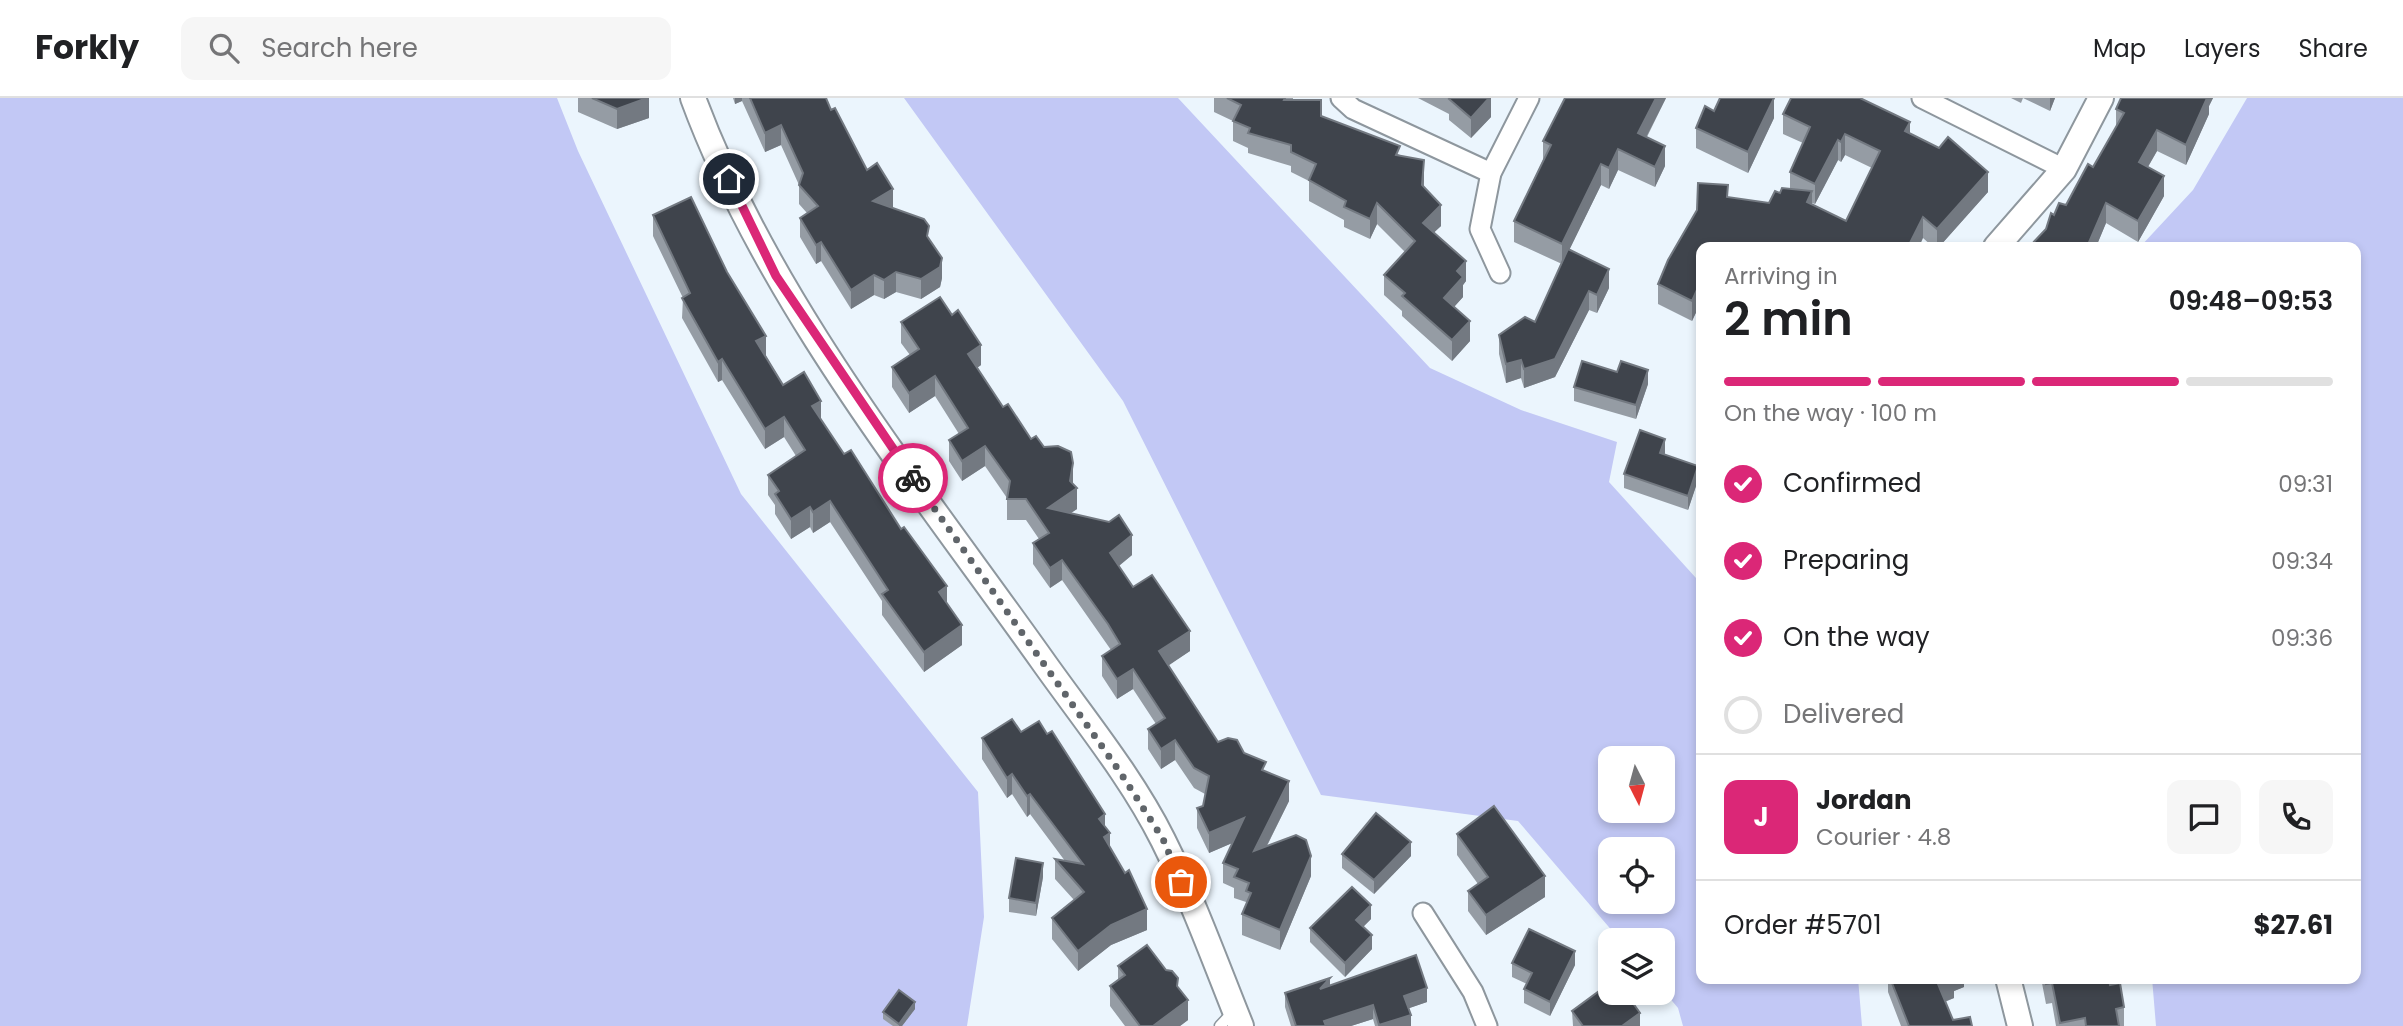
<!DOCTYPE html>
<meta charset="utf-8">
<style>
body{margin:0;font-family:Poppins,sans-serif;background:#f6f6f6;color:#202124;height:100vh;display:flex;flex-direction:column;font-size:26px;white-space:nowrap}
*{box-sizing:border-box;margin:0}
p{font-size:23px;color:#757577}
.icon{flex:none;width:38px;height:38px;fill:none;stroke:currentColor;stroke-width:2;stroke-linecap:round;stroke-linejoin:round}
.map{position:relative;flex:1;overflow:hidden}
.panel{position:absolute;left:1696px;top:144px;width:665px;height:742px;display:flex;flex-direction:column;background:#fff;border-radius:14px;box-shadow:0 4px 10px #0003}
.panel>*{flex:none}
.needle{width:46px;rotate:174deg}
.controls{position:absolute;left:1598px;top:648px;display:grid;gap:14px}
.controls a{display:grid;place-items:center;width:77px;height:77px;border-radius:14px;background:#fff;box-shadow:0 4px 10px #0003;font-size:35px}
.pin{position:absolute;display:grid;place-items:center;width:60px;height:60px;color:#fff;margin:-30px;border:4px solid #fff;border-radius:50%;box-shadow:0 2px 7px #0007}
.courier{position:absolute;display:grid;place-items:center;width:70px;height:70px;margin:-35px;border:5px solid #db2777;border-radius:50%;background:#fff;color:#222;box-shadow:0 2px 9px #0007}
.summary em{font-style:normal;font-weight:600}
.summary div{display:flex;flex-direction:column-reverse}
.summary{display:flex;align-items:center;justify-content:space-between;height:119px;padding:0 28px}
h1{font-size:46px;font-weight:600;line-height:52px}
.bar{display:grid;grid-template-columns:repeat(4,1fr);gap:10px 7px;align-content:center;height:84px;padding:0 28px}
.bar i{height:9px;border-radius:5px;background:#e0e0e0}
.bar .current{background:#db2777}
.bar p{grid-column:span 4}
.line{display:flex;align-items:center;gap:18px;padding:0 28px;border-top:2px solid #e0e0e0}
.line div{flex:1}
.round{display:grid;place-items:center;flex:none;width:74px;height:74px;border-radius:14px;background:#f6f6f6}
ol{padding:0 28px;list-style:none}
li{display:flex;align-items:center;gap:21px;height:77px}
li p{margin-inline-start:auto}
li .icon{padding:7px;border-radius:50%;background:#db2777;color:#fff;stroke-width:4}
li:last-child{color:#757577}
li i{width:38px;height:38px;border:4px solid #e0e0e0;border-radius:50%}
header{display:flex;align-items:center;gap:42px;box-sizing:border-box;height:98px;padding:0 35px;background:#fff;border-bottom:2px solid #e0e0e0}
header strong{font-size:33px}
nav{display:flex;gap:38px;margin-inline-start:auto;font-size:24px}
.search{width:490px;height:63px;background:#f6f6f6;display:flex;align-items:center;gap:18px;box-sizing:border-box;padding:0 24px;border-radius:14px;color:#757577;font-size:26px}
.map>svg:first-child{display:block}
.green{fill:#c2c8f5;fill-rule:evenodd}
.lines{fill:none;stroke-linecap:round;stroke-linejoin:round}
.service-casing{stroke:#8e979e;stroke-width:13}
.minor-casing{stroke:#8e979e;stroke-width:23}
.tertiary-casing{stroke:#8e979e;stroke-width:28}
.service{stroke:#fff;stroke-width:10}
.minor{stroke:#fff;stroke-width:19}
.tertiary{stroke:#fff;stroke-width:24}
.wall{fill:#959ca4;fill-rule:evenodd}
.shaded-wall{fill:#737981}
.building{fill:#3f444c;stroke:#737981;stroke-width:2}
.done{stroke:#60656a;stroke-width:7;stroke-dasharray:0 12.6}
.route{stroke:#db2777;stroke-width:9}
</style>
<header>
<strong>Forkly</strong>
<div class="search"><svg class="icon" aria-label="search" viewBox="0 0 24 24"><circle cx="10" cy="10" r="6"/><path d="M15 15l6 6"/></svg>Search here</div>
<nav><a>Map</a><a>Layers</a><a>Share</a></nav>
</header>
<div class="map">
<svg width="2403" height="928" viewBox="0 0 2403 928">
<rect width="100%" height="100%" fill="#ebf5fd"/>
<!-- green -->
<g class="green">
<path d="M0 0H557L578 53 741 396 978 694 984 819 967 928H0Z"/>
<path d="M904 0H1178L1430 270 1521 312 1617 344 1609 384 1696 480 1701 492V880H1858L1862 928H1683L1678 910 1663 892 1662 842H1620L1518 723 1321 697 1123 303ZM1610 660H1662V712H1610ZM1610 751H1662V803H1610Z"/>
<path d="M2247 0H2403V928H2156L2152 880H2356V149H2140L2193 92Z"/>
</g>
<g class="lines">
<defs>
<path id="service" d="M1220 928 1234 913"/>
<g id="minor">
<path d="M1341 0 1353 11 1491 75"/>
<path d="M1922 0 2064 71"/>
<path d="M1500 175 1480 131 1491 75 1529 0"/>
<path d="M1423 815 1473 894 1487 928"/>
</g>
<g id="tertiary">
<path d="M693 0C768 203 917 386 1042 562 1083 620 1131 678 1163 742 1193 802 1216 866 1241 928"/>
<path d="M1996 149 2064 71 2101 0"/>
<path d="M2008 880 2020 928"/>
</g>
</defs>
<!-- service casing -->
<use href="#service" class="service-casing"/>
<!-- minor casing -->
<use href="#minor" class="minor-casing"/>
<!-- tertiary casing -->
<use href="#tertiary" class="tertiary-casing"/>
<!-- service -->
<use href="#service" class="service"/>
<!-- minor -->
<use href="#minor" class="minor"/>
<!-- tertiary -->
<use href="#tertiary" class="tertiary"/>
</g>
<!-- wall -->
<g class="wall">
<path d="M578 0H649V20L617 31 578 14Z"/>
<path d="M733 0H826L831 12 867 72 893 110 929 140 942 180 940 189 921 201 896 194 884 201 874 197 851 211 821 163 816 166 800 139V120L807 115 799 106V87L781 47 765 54 742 3 735 6Z"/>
<path d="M1214 0H1293V2L1321 18 1400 57 1424 83V89L1441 128 1434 134 1466 183 1463 187V199L1454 209 1470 243 1452 263 1402 218V213L1384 197V177L1405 154 1377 126 1370 141 1344 129V122L1309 103V83L1291 74V68L1248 55V50L1233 43V23L1214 14Z"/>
<path d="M1418 0H1491V19L1471 40 1449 22V16Z"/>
<path d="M1666 0 1647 39 1665 68 1655 89 1618 72 1609 91 1601 87 1569 152 1609 190 1597 215 1589 212 1555 279 1524 290 1521 280 1506 285 1499 256V237L1535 224 1562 166 1514 144V123L1543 62V43Z"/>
<path d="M2011 0H2055L2050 13 2023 0 2021 5Z"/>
<path d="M2121 0H2213L2209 8V16L2186 67 2157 53 2148 69 2164 98 2138 144 2106 125 2096 149H2029L2046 131 2054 117 2066 107 2093 69 2116 29V11Z"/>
<path d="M1714 13 1774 20 1748 75 1696 50V30Z"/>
<path d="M1783 16 1910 36 1988 94 1939 149H1933L1923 140 1701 149V204L1692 223 1658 206V186L1728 99 1769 105 1780 95 1790 91V74L1803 45 1783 36ZM1845 57 1872 70 1846 123 1812 106V105L1815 106 1838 62 1841 64Z"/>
<path d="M653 117 766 258 783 287 821 322 947 505 962 547 924 574 882 517V503L830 424 813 435 810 429 791 441 775 416V407L768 397V377L796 358 784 339 765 351 722 282 718 284 682 220 683 200 653 138Z"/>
<path d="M901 224 981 267 977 270 1003 309 1031 341 1044 349 1073 386 1077 411 1071 415 1132 457 1119 468 1133 489 1190 553 1168 567 1218 644 1244 655 1266 674 1289 703 1267 748 1311 778 1280 852 1242 837V816L1246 809V804L1234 800V790L1223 785V765L1232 745 1209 755 1197 730V710L1203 708 1205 696 1194 690 1175 662 1161 671 1148 651V631L1156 626 1133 591 1117 601 1102 578V558L1111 552 1062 482 1050 490 1033 466V445L1039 441 1026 422H1007V400L985 368 962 383 949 363V342L959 336 935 298 909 315 892 289V269L910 257 901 245Z"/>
<path d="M1648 286 1636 321 1574 303V289Z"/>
<path d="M1665 355V356L1698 382 1688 412 1624 390V376Z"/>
<path d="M1021 634 1105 728 1110 749 1147 832 1111 847 1078 873 1052 841V820L1074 802 1055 781V761L1065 763 1030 716 1027 719 1012 696 1007 700 982 661V640Z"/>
<path d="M1457 736 1545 799 1486 837 1468 813V793L1478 786 1457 757Z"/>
<path d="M1342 756 1411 758 1374 796 1342 770Z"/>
<path d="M1043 779 1036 818 1009 814V800Z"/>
<path d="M1371 821 1363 829 1372 851 1345 879 1310 844V830Z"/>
<path d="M1512 865 1575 867 1550 918 1524 905V891L1527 886 1512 879Z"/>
<path d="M1118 868 1178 889 1188 922 1180 928H1125L1110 908V888L1118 882Z"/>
<path d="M1888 880H1964V889L1954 893V900L1945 904 1953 922 1972 928H1901L1888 894Z"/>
<path d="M2041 880H2109L2110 887 2124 909V928H2056L2052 905 2046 906Z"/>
<path d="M1330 887 1427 904 1409 910 1411 928H1375L1373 921 1351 928H1291L1285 909V895Z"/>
<path d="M915 911 902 928H893L883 921V914Z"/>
<path d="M1572 913 1640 928H1573Z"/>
</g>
<!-- shaded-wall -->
<g class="shaded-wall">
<path d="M647 0H649V20L617 31V11Z"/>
<path d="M735 0H742V3L735 6Z"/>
<path d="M1489 0H1491V19L1471 40V20Z"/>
<path d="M1656 0H1666L1638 55V35Z"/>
<path d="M1774 0V20L1748 75V54Z"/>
<path d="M2050 0H2055L2050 13Z"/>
<path d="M2205 0H2213L2209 8V16L2186 67V47Z"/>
<path d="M1910 24V44L1905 33Z"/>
<path d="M781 27V47L765 54V35Z"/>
<path d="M2157 32V53L2139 84V64Z"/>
<path d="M1845 36V57L1841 64V44Z"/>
<path d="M1838 42V62L1815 106V86Z"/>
<path d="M1665 48V68L1655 89V69Z"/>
<path d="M1618 51V72L1609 91V70Z"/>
<path d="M1424 62V83L1422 107V87Z"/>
<path d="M1601 66V87L1562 167V146Z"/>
<path d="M1988 74V94L1939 149H1937V131Z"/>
<path d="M2164 78V98L2138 144V123Z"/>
<path d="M893 91V110L873 103Z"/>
<path d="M1812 93V113L1807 104Z"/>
<path d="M1377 105V126L1370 141V121Z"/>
<path d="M2106 105V125L2096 149H2087Z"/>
<path d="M1441 107V128L1423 145V125Z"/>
<path d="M1923 119V140L1919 149H1908Z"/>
<path d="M821 144V163L816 166V147Z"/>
<path d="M942 160V180L940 189 921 201V181Z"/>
<path d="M1466 163V183L1463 187V199L1444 220V200L1457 173Z"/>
<path d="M1609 171V190L1597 215V197Z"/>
<path d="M896 174V194L884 201V182Z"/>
<path d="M874 177V197L851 211V192Z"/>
<path d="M1701 183V204L1692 223V203Z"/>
<path d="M1589 193V212L1555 279 1524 290V271Z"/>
<path d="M1470 223V243L1452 263V242Z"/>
<path d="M766 238V258L756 263V243Z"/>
<path d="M981 247V267L968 276V256Z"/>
<path d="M722 261V282L718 284V264Z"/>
<path d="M1521 262V280L1506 285V266Z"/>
<path d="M1648 272V286L1636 321V307Z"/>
<path d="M935 278V298L909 315V295Z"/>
<path d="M821 303V323L812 308Z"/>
<path d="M784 319V339L765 351V331Z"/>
<path d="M1665 341V355L1660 369V355Z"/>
<path d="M985 348V368L962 383V363Z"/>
<path d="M1073 365V386L1077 390V411L1048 430V410L1070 383Z"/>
<path d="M1698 368V382L1688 412V398Z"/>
<path d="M830 403V424L813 435V414Z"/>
<path d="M810 409V429L791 441V421Z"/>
<path d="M1132 437V457L1110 475V455Z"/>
<path d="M1062 462V482L1050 490V470Z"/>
<path d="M947 488V509L939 494Z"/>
<path d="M962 527V547L924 574V554Z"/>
<path d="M1190 533V553L1159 574V553Z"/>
<path d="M1133 571V591L1117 601V581Z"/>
<path d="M1175 642V662L1161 671V651Z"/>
<path d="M1012 676V696L1007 700V680Z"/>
<path d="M1289 683V703L1254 773V753Z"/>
<path d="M1030 696V716L1027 719V698Z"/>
<path d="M1105 716V736L1099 721Z"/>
<path d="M1244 720V740L1209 755V735Z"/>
<path d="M1110 735V755L1104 739Z"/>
<path d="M1411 744V758L1374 796V782Z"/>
<path d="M1311 758V778L1280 852V832Z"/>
<path d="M1043 765V779L1036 818V805Z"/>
<path d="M1545 778V799L1486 837V817Z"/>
<path d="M1371 807V821L1356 836V822Z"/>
<path d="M1147 811V832L1111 847 1078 873V853L1111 827Z"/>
<path d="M1372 837V851L1345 879V865Z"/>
<path d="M1575 853V867L1550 918V904Z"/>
<path d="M1330 880V894L1320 891Z"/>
<path d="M1952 880H1964V889L1954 893V900L1938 906V886Z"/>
<path d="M1427 890V904L1404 912V898Z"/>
<path d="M1188 902V922L1180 928H1153Z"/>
<path d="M915 904V911L902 928H899V926Z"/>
<path d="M1373 907V921L1351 928H1324V923Z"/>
<path d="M1640 915V928H1622Z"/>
<path d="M1411 917V928H1379V927Z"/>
</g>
<!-- building -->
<g class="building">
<path d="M592 0H647L617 11Z"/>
<path d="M750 0H826L831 12 835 10 867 72 877 65 893 91 873 103 924 121 929 128 927 138 942 160 940 169 921 181 896 174 884 182 874 177 851 192 821 144 816 147 800 120 818 108 799 87 803 75 781 27 765 35Z"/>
<path d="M1227 0H1285L1284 2H1321V18L1400 48 1396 57 1424 62 1422 87 1441 107 1423 125 1466 163 1457 173 1463 179 1444 200 1470 223 1452 242 1402 198 1405 195 1384 177 1415 143 1377 105 1370 121 1344 109 1346 103 1309 82 1316 66 1291 54V47L1248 35 1250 30 1233 23 1241 7Z"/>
<path d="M1450 0H1489L1471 20 1449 1Z"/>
<path d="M1565 0H1656L1638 35 1665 48 1655 69 1618 51 1609 70 1601 66 1562 146 1514 123 1551 47 1543 43Z"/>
<path d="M1720 0H1774L1748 54 1696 30 1705 8 1714 13Z"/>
<path d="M1791 0H1860L1910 24 1905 33 1939 50 1948 39 1988 74 1937 131 1923 119 1908 149H1701V183L1692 203 1658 186 1668 162 1697 112 1698 85 1728 87 1727 99 1769 105 1775 93 1780 95 1782 90 1812 93 1807 104 1846 123 1880 53 1845 36 1841 44 1838 42 1815 86 1790 74 1810 29 1783 16Z"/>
<path d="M2121 0H2207L2186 47 2157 32 2139 64 2164 78 2138 123 2106 105 2087 149H2029L2046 131 2051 115 2054 117 2059 105 2066 107 2088 66 2093 69 2124 15 2116 11Z"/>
<path d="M691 99 727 174 766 238 756 243 783 287 804 274 821 303 812 308 844 356 851 352 901 431 904 429 947 488 939 494 962 527 924 554 882 496 888 492 830 403 813 414 810 409 791 421 775 396 779 393 768 377 805 352 784 319 765 331 722 261 718 264 682 200 690 195 653 117Z"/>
<path d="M1568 151 1609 171 1597 197 1589 193 1555 261 1524 271 1521 262 1506 266 1499 237 1525 219 1535 224Z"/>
<path d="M940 199 952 217 958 212 981 247 968 256 1003 309 1008 306 1031 341 1036 338 1044 349 1058 348 1071 354 1073 365 1070 383 1077 390 1048 410 1109 424 1119 417 1132 437 1110 455 1133 489 1152 477 1190 533 1159 553 1218 644 1228 640 1237 642 1244 655 1266 664 1262 672 1289 683 1254 753 1296 737 1306 742 1311 758 1280 832 1242 816 1251 795 1246 793 1249 785 1234 779 1238 771 1223 765 1244 720 1209 735 1197 710 1203 708 1209 678 1194 670 1175 642 1161 651 1148 631 1165 620 1133 571 1117 581 1102 558 1120 546 1108 526 1062 462 1050 470 1033 445 1049 435 1026 401H1007L1010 383 985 348 962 363 949 342 968 330 935 278 909 295 892 269 919 251 901 224Z"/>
<path d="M1582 263 1617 274 1621 263 1648 272 1636 307 1574 289Z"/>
<path d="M1640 332 1665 341 1660 355 1698 368 1688 398 1624 376Z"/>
<path d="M1012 621 1021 634 1039 623 1047 636 1052 633 1105 716 1099 721 1110 735 1104 739 1125 775 1129 772 1147 811 1111 827 1078 853 1052 820 1084 794 1055 761 1083 766 1030 696 1027 698 1012 676 1007 680 982 640Z"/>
<path d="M1494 708 1545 778 1486 817 1468 793 1488 779 1457 736Z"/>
<path d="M1376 715 1411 744 1374 782 1342 756Z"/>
<path d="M1016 760 1043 765 1036 805 1009 800Z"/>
<path d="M1352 789 1371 807 1356 822 1372 837 1345 865 1310 830Z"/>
<path d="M1529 831 1575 853 1550 904 1524 891 1532 875 1512 865Z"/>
<path d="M1147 847 1166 872 1172 873 1178 880 1177 888 1188 902 1153 928H1140L1110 888 1125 877 1118 868Z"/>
<path d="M1416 857 1427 890 1404 898 1411 917 1379 927 1373 907 1324 923 1326 928H1296L1285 895 1330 880 1320 891Z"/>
<path d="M1890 880H1953L1938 886 1953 922 1970 919 1972 928H1909Z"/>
<path d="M2045 880H2109L2110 887 2120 885 2124 909 2116 911 2119 928H2086L2085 920 2060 925 2052 885 2046 886Z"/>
<path d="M1610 885V894H1625L1640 915 1622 928H1583L1572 913Z"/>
<path d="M899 892 915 904 899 926 883 914Z"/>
</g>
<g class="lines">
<!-- done -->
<path class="done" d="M913 380 1120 674 1163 741 1181 784"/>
<!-- route -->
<path class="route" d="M729 81 776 178 913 380"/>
</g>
</svg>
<div class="controls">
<a><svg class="needle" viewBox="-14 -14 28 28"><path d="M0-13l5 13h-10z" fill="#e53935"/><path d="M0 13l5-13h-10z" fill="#757577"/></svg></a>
<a><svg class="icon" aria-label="locate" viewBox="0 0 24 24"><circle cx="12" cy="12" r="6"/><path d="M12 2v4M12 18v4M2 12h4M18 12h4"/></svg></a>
<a><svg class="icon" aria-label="layers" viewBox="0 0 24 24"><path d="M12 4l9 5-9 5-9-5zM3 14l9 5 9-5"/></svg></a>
</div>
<div class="pin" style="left:1181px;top:784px;background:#ea580c"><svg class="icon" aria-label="bag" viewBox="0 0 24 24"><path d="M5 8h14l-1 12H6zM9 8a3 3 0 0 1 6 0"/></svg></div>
<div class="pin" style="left:729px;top:81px;background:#1f2937"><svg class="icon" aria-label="home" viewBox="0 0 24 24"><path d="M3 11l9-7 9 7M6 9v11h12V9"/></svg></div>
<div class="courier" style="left:913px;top:380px"><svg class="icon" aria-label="bike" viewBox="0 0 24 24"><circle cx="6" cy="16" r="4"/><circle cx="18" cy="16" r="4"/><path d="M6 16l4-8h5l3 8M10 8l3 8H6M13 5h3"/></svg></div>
<section class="panel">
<div class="summary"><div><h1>2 min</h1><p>Arriving in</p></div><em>09:48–09:53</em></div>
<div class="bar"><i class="current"></i><i class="current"></i><i class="current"></i><i></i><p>On the way · 100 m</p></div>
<ol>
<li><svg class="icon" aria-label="check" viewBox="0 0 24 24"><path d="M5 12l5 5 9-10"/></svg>Confirmed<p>09:31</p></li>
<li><svg class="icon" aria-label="check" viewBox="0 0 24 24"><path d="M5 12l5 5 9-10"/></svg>Preparing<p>09:34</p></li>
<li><svg class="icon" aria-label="check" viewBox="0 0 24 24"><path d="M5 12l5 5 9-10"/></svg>On the way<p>09:36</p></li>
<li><i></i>Delivered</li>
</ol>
<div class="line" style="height:126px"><b class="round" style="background:#db2777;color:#fff">J</b><div><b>Jordan</b><p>Courier · 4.8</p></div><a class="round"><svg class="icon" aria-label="chat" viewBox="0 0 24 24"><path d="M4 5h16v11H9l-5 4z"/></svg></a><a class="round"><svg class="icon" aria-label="phone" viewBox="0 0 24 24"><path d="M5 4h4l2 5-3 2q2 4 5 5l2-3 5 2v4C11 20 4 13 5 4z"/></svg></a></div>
<div class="line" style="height:91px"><div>Order #5701</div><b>$27.61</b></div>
</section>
</div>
